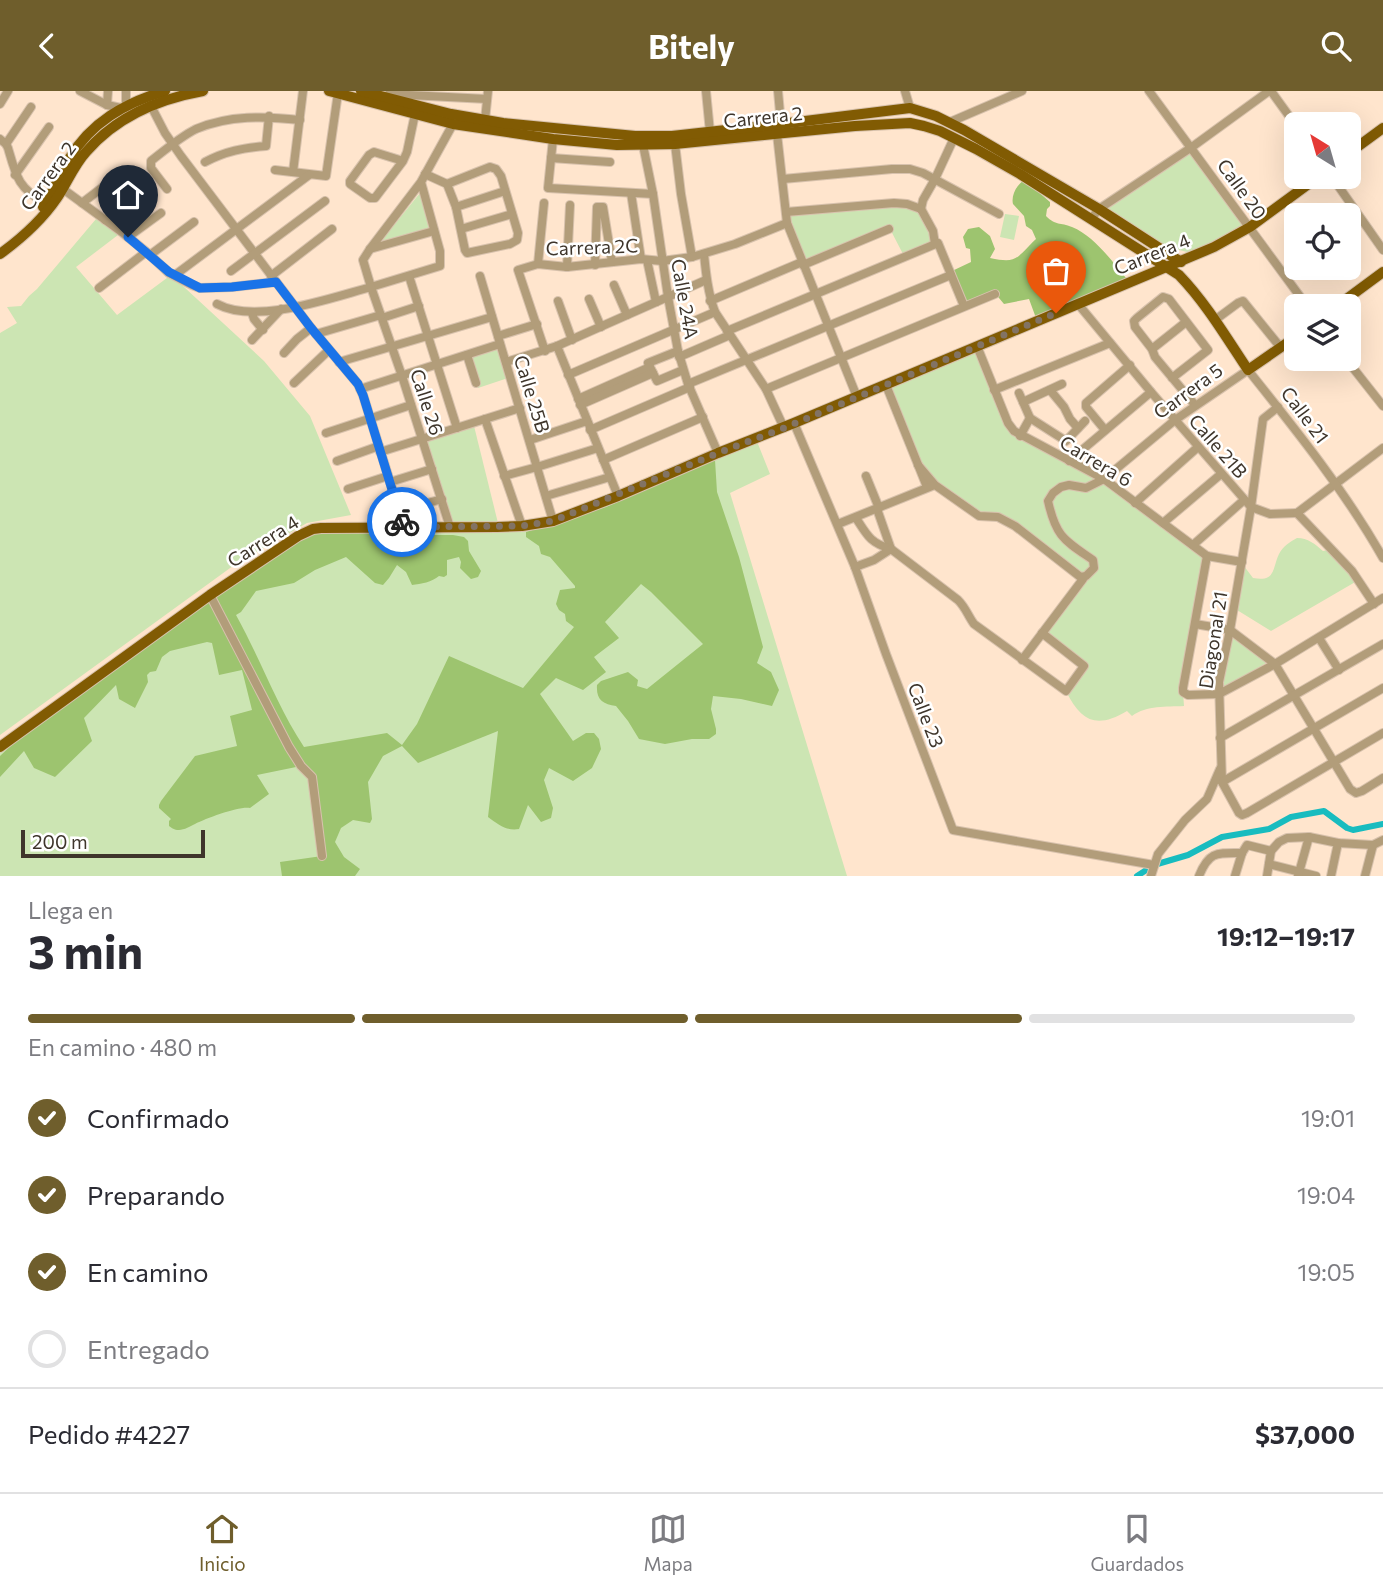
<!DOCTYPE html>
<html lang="es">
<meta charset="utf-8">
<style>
body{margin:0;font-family:Commissioner,sans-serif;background:#f2f2f3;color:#2b2b33;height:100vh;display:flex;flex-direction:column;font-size:26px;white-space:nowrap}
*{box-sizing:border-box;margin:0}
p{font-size:23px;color:#7c7c81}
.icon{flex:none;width:38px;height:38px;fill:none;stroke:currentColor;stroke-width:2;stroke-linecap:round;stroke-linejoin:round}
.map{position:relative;height:785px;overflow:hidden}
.drawer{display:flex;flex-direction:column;background:#fff;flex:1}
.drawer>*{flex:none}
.needle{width:46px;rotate:323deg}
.controls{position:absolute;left:1284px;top:21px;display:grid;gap:14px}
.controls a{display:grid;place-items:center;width:77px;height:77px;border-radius:10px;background:#fff;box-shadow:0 7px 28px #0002;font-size:35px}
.scale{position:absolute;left:21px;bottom:18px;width:184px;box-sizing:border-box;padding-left:7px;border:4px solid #3e352b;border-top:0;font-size:19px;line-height:24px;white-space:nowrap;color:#3e352b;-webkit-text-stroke:5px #fff;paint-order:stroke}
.pin{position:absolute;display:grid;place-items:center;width:60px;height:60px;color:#fff;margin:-72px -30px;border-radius:50% 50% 50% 0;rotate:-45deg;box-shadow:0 0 7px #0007}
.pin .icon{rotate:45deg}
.courier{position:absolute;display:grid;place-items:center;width:70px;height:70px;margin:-35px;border:5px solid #1a73e8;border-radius:50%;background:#fff;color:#222;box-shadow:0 2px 9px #0007}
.headline em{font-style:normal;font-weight:700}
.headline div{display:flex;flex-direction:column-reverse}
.headline{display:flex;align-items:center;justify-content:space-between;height:119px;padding:0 28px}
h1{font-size:46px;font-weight:700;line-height:52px}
.bar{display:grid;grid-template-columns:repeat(4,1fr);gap:10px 7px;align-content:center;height:84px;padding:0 28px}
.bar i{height:9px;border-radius:5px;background:#e1e1e2}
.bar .active{background:#6f5e2c}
.bar p{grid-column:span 4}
.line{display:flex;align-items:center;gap:18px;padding:0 28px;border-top:2px solid #e1e1e2}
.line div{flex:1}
ol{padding:0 28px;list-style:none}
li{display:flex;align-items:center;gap:21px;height:77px}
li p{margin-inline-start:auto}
li .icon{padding:7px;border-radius:50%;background:#6f5e2c;color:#fff;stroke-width:4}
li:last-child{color:#7c7c81}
li i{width:38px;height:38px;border:4px solid #e1e1e2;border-radius:50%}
header{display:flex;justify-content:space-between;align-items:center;height:91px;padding:0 28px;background:#6f5e2c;color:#fff;font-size:32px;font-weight:700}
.tab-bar{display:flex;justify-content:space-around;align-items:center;height:98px;border-top:2px solid #e1e1e2;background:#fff;font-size:19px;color:#7c7c81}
.tab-bar a{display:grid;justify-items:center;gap:4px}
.tab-bar .active{color:#6f5e2c}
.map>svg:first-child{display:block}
.green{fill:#cce5b3}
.forest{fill:#9dc46f}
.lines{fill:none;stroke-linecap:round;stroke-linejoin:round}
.canal{stroke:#18bcbf;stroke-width:6}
.minor-casing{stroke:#d8c2ad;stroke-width:10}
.major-casing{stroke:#d8c2ad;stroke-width:12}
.minor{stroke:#b29d7a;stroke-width:8}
.major{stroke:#815b03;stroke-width:10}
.done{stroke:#827364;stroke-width:7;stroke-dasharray:0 12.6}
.route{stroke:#1a73e8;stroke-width:9}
.labels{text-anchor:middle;stroke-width:5;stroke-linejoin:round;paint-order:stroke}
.street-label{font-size:19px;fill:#3e352b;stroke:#fff}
</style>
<header><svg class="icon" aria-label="back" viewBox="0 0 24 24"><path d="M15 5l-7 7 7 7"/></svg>Bitely<svg class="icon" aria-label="search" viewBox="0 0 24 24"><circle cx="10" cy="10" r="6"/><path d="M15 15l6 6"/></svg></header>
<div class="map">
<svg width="1383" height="785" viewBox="0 0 1383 785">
<rect width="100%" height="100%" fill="#ffe5cd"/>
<!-- green -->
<g class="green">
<path d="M1190 61 1244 134 1212 154 1187 161 1164 155 1106 119Z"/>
<path d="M420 102 432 138 383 152 382 149Z"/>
<path d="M904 115 919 120 933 152 903 163 889 136 804 170 791 139 789 125Z"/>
<path d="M1005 123 1019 125 1014 149 1000 146Z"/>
<path d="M96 128 118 144 76 176 117 224 171 184 264 270 310 325 351 424 307 432 237 472 0 644V242L17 232 7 216 21 215 29 205 37 198Z"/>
<path d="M499 255 508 287 478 297 469 264Z"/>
<path d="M977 255 1008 332 1104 388 1207 465 1183 601 1184 615C1166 616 1147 614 1132 625L1127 620C1097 638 1081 631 1066 600L1084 575 1042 542 1083 488 1015 435 987 427 963 413 918 374 886 294Z"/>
<path d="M474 335 498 432H453L427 350Z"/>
<path d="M756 348 770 383 730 402 847 785H0V656L321 437 522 435 618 405 719 368V363Z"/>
<path d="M1297 447C1308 447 1315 453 1323 460L1328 459 1357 490 1271 540 1237 519 1244 475 1253 487C1276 491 1272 478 1279 463 1283 455 1290 451 1297 447Z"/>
<path d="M1231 542 1268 571 1221 599Z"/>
</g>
<!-- forest -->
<g class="forest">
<path d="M1023 90 1028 92 1050 111V115L1047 118 1046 125C1056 135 1060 131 1072 136 1094 145 1111 169 1126 187L1036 227 1029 208 1004 213 994 201 965 213 952 180 971 171 970 158 966 157 963 146 968 138 979 136 990 145 995 158 990 167C1018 173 1016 167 1036 148L1032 139 1026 135 1024 125 1013 113C1011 105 1016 95 1023 90Z"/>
<path d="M715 369 717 401 739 466 763 556 757 572 771 581 779 599 772 615 741 608 713 605 711 618 716 638V643L709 648H692L665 653 639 648 628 630 616 615C603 613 596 609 597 594L601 590 628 581 638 589 637 595 647 598 703 553 651 501 641 493 605 531 619 547 594 566 606 581 583 599 556 587 540 603 573 650 586 642H594L599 648 601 658 592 677 573 690 549 677 544 689 553 717 551 727 541 731 528 714 519 738C506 740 499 734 488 726L498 640 418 672 402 655 383 665 368 691 372 728 370 732 353 729 341 737 335 751 344 766 360 778 355 785H282L280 771 322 765 312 686 301 675 257 684 269 703 250 717C239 715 207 727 195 733 191 735 184 739 179 739 174 739 172 737 169 735V730L171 728 159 717V714L161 710 195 665 237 655 230 625 252 619 242 579 219 584 212 552 207 551 170 560 162 566 156 580 150 581 147 584 148 591 135 617 119 608 116 594 84 627 92 650 55 686 34 677 24 660 0 686V665L40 627 210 504 321 437 404 436 432 444H453L464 446 468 450 469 460 481 480 478 486 471 488 460 477 461 471 459 466 447 469V484L444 486 439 485C432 491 421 493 412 494L406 481 397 474 389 487 383 494 375 492 346 466 315 479 294 492 256 500 241 521 236 524C260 567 277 615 304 656L387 642 402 654 417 633 449 565 523 597 574 536 566 530 565 523 559 519 556 513 560 499 575 497V495L550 466 541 463 539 455 526 446V441L606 416Z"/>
</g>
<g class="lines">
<!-- canal -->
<path class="canal" d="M1137 785 1154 774 1188 764 1222 746 1269 738 1291 726 1324 720 1347 737 1353 739 1383 733"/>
<defs>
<g id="minor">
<path d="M80 0 107 14 121 17"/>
<path d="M706 0 710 41"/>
<path d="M778 0 781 33"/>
<path d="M905 0 910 17"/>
<path d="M1149 0 1307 215"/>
<path d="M1271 0 1297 36"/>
<path d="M389 3 487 8"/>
<path d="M0 13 8 0"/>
<path d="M107 14 108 0"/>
<path d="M126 15V0"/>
<path d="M151 15 165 42 181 65 311 237 358 293 363 304 404 436"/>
<path d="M485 29 488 0"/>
<path d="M950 31 1022 0"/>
<path d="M777 43 787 132 857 306"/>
<path d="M0 48 6 53 8 57C16 85 18 97 45 112"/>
<path d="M553 48 548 97 653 103"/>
<path d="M6 53 31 16"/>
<path d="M675 53 681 103 692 166"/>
<path d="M643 54 653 103 668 206 678 260 688 293 718 362"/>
<path d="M551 67 610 71"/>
<path d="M403 70 374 61 369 64 350 90V93L370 107H375L403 70 407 61 415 23"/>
<path d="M205 71C226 60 243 57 266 55L269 25"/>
<path d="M275 79 326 85 338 2"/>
<path d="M293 81 303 0"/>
<path d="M425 83 447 93 456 116 465 159 467 162 510 153 517 149 518 142 501 85 496 78 490 76 447 93"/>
<path d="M15 84 49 36"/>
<path d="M1332 86 1383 159"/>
<path d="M783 88 892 78H910L923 82 999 123"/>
<path d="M421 91 440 160V175L371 196 363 169 370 158 421 91 453 33"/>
<path d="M63 98 123 142 150 164 169 182 192 194 200 197 232 196 276 191"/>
<path d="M167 98 151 77V70C165 59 180 46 196 38 229 24 265 25 300 29"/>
<path d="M631 102 641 168"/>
<path d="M82 112 120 83"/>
<path d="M456 116 505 100"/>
<path d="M921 118 923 109 935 88 954 47"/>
<path d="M921 118 933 140 935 153"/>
<path d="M786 121 894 112 907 113 921 118"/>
<path d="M1091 128 1099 118 1192 56 1269 0"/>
<path d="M105 129 143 100"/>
<path d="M461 138 512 123"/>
<path d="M128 146 161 122"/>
<path d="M370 158 434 140"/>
<path d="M704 163C706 183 708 202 715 221L766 298 784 337"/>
<path d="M150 164 194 131"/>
<path d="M647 169 656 211"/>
<path d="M538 173 544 112"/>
<path d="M595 174 597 116H603L612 171"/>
<path d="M803 174 889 138"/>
<path d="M567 176 570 114"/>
<path d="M231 180 325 110"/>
<path d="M175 184 309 84"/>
<path d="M271 185 332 138"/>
<path d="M409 185 457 337"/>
<path d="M480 185 553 430"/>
<path d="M614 194 627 224"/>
<path d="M99 197 146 161"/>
<path d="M589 208 601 236"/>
<path d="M558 210 572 249"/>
<path d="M710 210 802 171"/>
<path d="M217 213C256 234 330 207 371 196L402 285 450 436"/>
<path d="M1078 213 1151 301 1251 416 1270 423 1297 422"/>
<path d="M252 222 254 228 263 239"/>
<path d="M382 227 419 215"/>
<path d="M1215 229 1238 212 1243 210 1281 257"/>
<path d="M727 240 938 152 964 215"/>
<path d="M316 243 381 224"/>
<path d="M498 245 537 233"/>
<path d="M252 249 281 218"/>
<path d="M557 255 618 405"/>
<path d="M977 255 1008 332 1014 340 1104 388 1207 465 1242 471"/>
<path d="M1152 258 1186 231"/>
<path d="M545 260 518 179 538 173 567 176 641 168 662 170 692 166 735 153 787 132"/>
<path d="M678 260 648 272 657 290 683 279"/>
<path d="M284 262 297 248 311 237"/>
<path d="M467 264 476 292"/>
<path d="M679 266 730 244"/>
<path d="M1346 268 1383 315"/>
<path d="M339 271 492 226"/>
<path d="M506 271 557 255 706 189"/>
<path d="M568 284 715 221"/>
<path d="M1172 287 1208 259 1169 208 1163 206 1137 227 1134 230 1135 236 1152 258 1155 266 1195 314"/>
<path d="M294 292 329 259"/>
<path d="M688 293 951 184"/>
<path d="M886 294 927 396"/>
<path d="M360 298 500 253"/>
<path d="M766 298 995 203"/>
<path d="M994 299 1110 252"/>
<path d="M1050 299 1064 316 1070 328 1078 337"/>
<path d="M1019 302 1030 327 1066 350 1085 330"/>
<path d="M578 308 650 276"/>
<path d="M1023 311 1062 293"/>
<path d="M580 314 653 282"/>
<path d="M1278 316 1263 328 1251 416 1230 539 1219 591 1222 691 1239 722 1242 724 1247 722 1383 642"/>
<path d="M485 328 522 435"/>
<path d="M794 332 855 476 886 563 953 739 1154 774"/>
<path d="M590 339 690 296"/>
<path d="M1105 339 1086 316V312L1130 274"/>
<path d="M326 342 411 314"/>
<path d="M1020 345 1030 327"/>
<path d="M530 349 587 330"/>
<path d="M380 361 520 317"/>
<path d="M603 369 703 326"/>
<path d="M337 370 379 355"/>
<path d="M1069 370 1151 301"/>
<path d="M918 374 935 394 979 425 998 426 1015 435 1083 488 1022 569"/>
<path d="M504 385 537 376 598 357"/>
<path d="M866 385 879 417"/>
<path d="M390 391 432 378"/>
<path d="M348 398 388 385"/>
<path d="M546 405 610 386"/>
<path d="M1135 412 1198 356"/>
<path d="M877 418 891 458"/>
<path d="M399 420 442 408"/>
<path d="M1297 422 1352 480 1374 513"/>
<path d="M1297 422 1383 357"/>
<path d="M856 427C867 444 870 452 891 458L958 509C966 517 968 525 974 533L1066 600 1084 575 1042 542"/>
<path d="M1163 432 1221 383"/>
<path d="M838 433 932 395"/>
<path d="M1193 454 1244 409"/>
<path d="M1207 465 1183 597V601L1188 604 1219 603 1275 573 1383 507"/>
<path d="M855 476 874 469 891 458"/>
<path d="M1081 486 1086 485 1094 477 1093 469C1064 449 1056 446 1048 410L1053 402 1061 396 1069 394 1086 397 1104 388 1175 329 1248 279C1296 339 1345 400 1383 467"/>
<path d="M210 504 289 656 301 675 312 686 322 765"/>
<path d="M1195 533 1230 539 1275 573 1350 698 1356 702 1362 700 1383 687"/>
<path d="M1319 547 1339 579"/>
<path d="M1220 647 1383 553"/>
<path d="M1222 691 1383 597"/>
<path d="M1269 773 1316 785"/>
<path d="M1151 785 1158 763 1185 729 1207 708 1220 678"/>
<path d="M1199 785C1209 760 1217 762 1242 762"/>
<path d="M1235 785 1242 762 1247 754 1271 760"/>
<path d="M1267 785 1271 760 1279 751 1287 747 1309 746 1338 752 1373 754 1383 749"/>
<path d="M1298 785 1309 746"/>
<path d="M1331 785 1338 752"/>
<path d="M1365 785 1373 754"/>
</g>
<g id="major">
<path d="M329 0 453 33 553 48 617 54 675 53 855 35 910 32 924 35 940 40 976 58 1020 83 1179 184C1206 212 1226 246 1248 279L1297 245"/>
<path d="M361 0 451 23 503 32 635 45H672L781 33 910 17 936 25 964 39 1099 118 1181 171"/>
<path d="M1349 62 1383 37"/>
<path d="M43 116C53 101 60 84 69 68 91 31 125 12 165 0"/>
<path d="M0 163C22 147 42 129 57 107 67 92 74 74 86 61 116 26 158 8 203 0"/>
<path d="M1337 215 1383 181"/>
<path d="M0 656 210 504 298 445 313 438 321 437 497 436 522 435 553 430 618 405 718 362 794 332 1214 156 1250 136 1318 86"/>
</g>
</defs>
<!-- minor casing -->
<use href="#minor" class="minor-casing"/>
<!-- major casing -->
<use href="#major" class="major-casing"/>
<!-- minor -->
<use href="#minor" class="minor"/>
<!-- major -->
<use href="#major" class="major"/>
</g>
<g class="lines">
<!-- done -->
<path class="done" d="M402 431 404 436 522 435 553 430 718 362 784 337 1056 222"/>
<!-- route -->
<path class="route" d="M128 146 169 181 200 197 232 196 276 191 311 237 358 293 363 304 402 431"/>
</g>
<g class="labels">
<!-- street labels -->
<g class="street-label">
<text transform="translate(763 26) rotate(-6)" y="7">Carrera 2</text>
<text transform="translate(48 85) rotate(-54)" y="7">Carrera 2</text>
<text transform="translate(1242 98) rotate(54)" y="7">Calle 20</text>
<text transform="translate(592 156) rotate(-2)" y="7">Carrera 2C</text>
<text transform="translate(1152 163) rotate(-22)" y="7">Carrera 4</text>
<text transform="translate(685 208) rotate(80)" y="7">Calle 24A</text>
<text transform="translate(1188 300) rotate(-36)" y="7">Carrera 5</text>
<text transform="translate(532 303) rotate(73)" y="7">Calle 25B</text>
<text transform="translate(427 311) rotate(72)" y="7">Calle 26</text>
<text transform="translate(1305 324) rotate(53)" y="7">Calle 21</text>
<text transform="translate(1218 355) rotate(49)" y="7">Calle 21B</text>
<text transform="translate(1096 370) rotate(31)" y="7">Carrera 6</text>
<text transform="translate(263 450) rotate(-32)" y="7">Carrera 4</text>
<text transform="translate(1213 549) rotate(-81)" y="7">Diagonal 21</text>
<text transform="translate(926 624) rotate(69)" y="7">Calle 23</text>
</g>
</g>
</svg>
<div class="controls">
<a><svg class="needle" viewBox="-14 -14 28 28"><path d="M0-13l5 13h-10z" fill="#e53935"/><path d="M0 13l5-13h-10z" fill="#7c7c81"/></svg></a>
<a><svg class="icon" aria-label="locate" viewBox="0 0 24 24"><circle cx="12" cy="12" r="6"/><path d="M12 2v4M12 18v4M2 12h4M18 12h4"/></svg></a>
<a><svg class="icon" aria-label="layers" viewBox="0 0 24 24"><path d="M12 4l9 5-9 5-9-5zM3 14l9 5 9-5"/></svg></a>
</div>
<div class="scale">200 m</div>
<div class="pin" style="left:1056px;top:222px;background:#ea580c"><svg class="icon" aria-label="bag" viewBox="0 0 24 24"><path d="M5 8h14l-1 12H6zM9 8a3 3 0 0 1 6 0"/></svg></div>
<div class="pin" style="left:128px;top:146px;background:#1f2937"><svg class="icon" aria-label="home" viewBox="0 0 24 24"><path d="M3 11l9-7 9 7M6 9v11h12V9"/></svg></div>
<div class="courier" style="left:402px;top:431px"><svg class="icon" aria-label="bike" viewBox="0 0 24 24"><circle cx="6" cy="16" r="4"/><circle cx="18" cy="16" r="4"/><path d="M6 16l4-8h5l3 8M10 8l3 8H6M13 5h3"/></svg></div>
</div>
<section class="drawer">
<div class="headline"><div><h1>3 min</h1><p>Llega en</p></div><em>19:12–19:17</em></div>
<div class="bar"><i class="active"></i><i class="active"></i><i class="active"></i><i></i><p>En camino · 480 m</p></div>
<ol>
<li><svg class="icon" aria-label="check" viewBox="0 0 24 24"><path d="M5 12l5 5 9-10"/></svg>Confirmado<p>19:01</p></li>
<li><svg class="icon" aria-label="check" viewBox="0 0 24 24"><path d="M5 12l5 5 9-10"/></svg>Preparando<p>19:04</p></li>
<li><svg class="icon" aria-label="check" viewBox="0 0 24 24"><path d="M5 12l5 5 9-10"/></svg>En camino<p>19:05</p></li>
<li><i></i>Entregado</li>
</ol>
<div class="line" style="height:91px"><div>Pedido #4227</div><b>$37,000</b></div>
</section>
<nav class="tab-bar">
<a class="active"><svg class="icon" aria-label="home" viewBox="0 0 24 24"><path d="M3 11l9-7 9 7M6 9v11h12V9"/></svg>Inicio</a>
<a><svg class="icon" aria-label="map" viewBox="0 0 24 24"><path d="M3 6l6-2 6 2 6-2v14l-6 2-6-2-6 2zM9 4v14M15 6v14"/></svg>Mapa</a>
<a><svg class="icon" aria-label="saved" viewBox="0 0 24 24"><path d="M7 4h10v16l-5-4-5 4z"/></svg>Guardados</a>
</nav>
